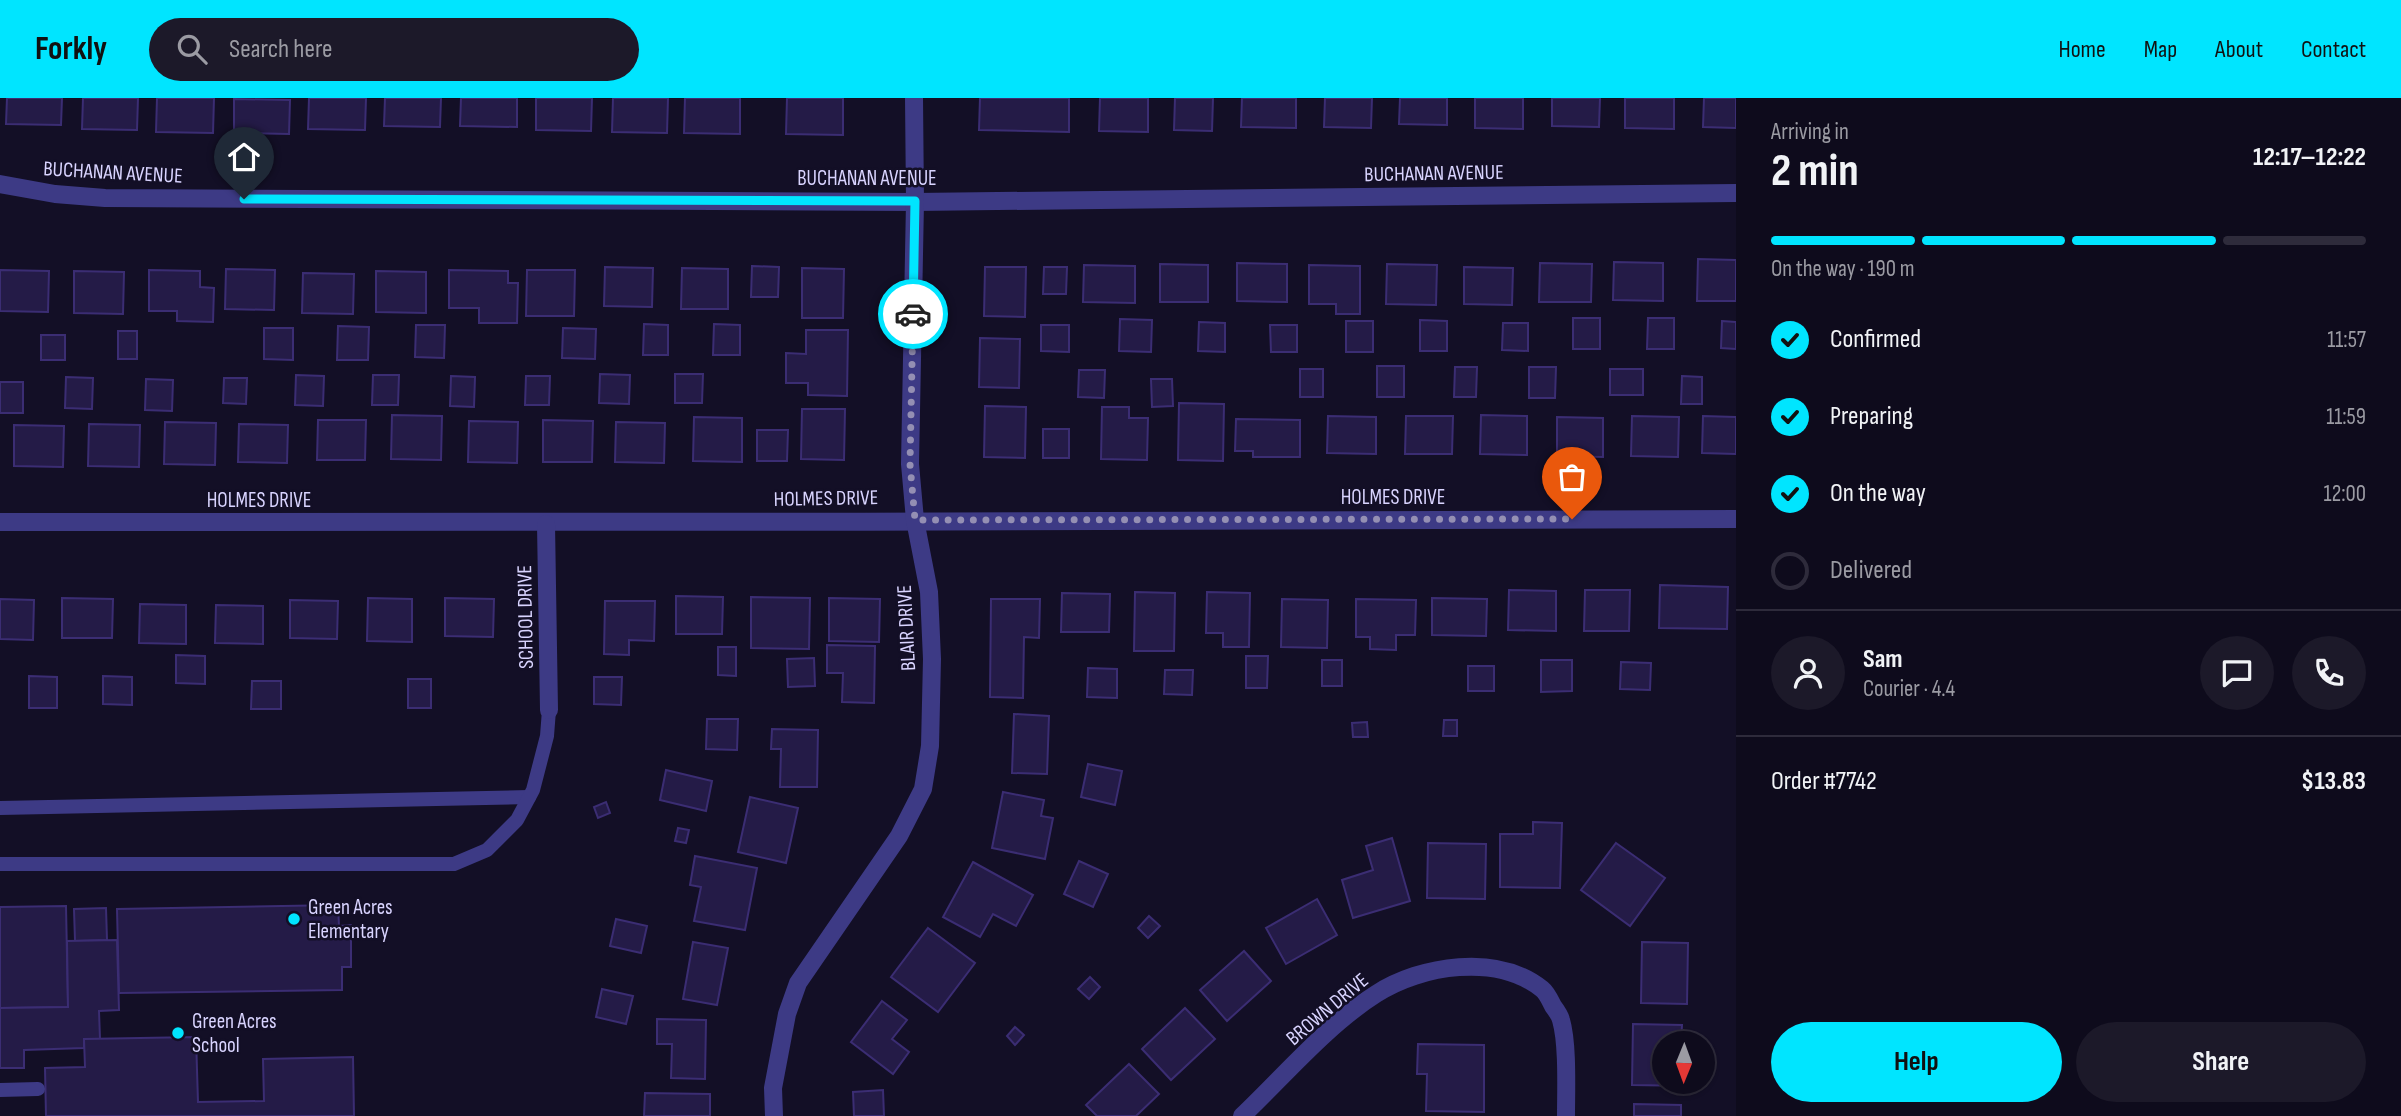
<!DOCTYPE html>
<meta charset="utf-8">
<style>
body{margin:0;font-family:"Sofia Sans Condensed",sans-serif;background:#1c1929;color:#f1f3f6;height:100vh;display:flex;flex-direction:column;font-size:26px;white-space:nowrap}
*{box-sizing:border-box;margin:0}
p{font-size:23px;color:#9b9ba3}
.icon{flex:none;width:38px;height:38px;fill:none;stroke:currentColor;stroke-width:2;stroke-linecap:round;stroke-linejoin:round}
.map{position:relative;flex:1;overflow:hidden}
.drawer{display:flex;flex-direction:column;background:#0e0b1c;width:665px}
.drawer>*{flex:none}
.needle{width:46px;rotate:181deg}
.controls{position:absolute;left:1652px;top:933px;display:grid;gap:14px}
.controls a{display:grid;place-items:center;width:63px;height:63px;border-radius:50%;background:#0e0b1c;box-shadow:0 2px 5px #0004,0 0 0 2px #2e2b3b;font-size:35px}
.pin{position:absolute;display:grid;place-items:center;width:60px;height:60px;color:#fff;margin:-72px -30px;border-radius:50% 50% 50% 0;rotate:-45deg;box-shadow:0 0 7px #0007}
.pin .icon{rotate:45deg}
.courier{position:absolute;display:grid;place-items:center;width:70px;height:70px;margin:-35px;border:5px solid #00e5ff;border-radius:50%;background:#fff;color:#222;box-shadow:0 2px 9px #0007}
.head em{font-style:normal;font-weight:700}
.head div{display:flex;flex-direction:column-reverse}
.head{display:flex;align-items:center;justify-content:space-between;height:119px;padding:0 35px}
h1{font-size:46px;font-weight:700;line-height:52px}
.bar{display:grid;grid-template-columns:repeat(4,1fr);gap:10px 7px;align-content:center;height:84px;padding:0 35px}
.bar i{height:9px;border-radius:5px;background:#2e2b3b}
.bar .current{background:#00e5ff}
.bar p{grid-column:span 4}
.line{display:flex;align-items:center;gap:18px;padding:0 35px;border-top:2px solid #2e2b3b}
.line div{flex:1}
.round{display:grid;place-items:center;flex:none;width:74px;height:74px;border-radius:37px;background:#1c1929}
ol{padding:0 35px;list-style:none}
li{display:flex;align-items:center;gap:21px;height:77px}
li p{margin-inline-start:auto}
li .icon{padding:7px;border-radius:50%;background:#00e5ff;color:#111;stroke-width:4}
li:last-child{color:#9b9ba3}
li i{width:38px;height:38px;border:4px solid #2e2b3b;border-radius:50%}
.primary-button{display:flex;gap:14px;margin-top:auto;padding:14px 35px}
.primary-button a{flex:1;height:80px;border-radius:42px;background:#00e5ff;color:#111;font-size:28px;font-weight:700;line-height:80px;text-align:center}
.primary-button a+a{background:#1c1929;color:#f1f3f6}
header{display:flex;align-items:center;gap:42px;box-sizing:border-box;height:98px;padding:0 35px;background:#00e5ff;color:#111}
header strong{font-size:33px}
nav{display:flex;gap:38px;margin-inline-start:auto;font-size:24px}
.search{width:490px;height:63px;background:#1c1929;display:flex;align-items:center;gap:18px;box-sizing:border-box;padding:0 24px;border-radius:38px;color:#9b9ba3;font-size:26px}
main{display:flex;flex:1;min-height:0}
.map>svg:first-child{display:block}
.building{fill:#241b47;stroke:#3b2d73;stroke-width:2}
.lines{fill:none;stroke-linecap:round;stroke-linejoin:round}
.lane{stroke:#3d3a85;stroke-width:14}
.street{stroke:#3d3a85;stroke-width:18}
.done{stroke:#948fb3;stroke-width:7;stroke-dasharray:0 12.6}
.route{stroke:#00e5ff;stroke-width:9}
.poi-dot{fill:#00e5ff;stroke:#130f26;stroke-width:2.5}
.labels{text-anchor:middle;stroke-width:5;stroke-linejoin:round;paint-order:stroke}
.street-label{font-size:21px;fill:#d9d4ff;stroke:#130f26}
.poi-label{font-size:21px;fill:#d9d4ff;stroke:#130f26;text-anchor:start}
</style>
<header>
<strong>Forkly</strong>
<div class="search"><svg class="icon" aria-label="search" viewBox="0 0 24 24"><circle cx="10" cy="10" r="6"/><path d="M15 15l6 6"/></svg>Search here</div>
<nav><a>Home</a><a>Map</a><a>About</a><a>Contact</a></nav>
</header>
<main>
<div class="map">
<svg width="1736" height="1018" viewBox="0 0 1736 1018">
<rect width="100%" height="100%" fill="#130f26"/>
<!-- building -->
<g class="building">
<path d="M7 0H62L61 27 6 26Z"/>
<path d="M83 0H138L137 32 82 31Z"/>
<path d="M157 0H214L213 35 156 34Z"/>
<path d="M309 0H366L365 32 308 31Z"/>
<path d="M385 0H441L440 29 384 28Z"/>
<path d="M461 0H517V29L460 28Z"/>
<path d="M536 0H592L591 33 536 32Z"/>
<path d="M613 0H668L667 35 612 34Z"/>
<path d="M685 0H740V36L684 35Z"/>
<path d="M787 0H843V37L786 36Z"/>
<path d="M980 0H1069V34L979 32Z"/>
<path d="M1100 0H1148V34L1099 33Z"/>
<path d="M1175 0H1213L1212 33 1174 32Z"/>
<path d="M1242 0H1296V30L1241 29Z"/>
<path d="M1325 0H1372L1371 30 1324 29Z"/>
<path d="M1400 0H1447V27L1399 26Z"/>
<path d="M1475 0H1523V31L1475 30Z"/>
<path d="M1552 0H1600L1599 29 1552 28Z"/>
<path d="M1625 0H1674V31L1625 30Z"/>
<path d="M1704 0H1736V30L1703 29Z"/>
<path d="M234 1 290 2 289 36 234 35Z"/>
<path d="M1698 161 1736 162V203H1697Z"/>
<path d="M1614 164 1663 165V203L1613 202Z"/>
<path d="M1237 165 1287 166V204L1237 203Z"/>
<path d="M1540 165 1592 166 1591 204H1539Z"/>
<path d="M1160 166 1208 167V204H1160Z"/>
<path d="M1387 166 1437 167 1436 207 1386 206Z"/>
<path d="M1084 167 1135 168V205L1083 204Z"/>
<path d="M1309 167 1360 168V216H1336V206H1309Z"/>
<path d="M752 168 779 169 778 199H751Z"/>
<path d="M605 169 653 170 652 209 604 208Z"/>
<path d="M985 169H1026L1025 219 984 218Z"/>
<path d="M1044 169H1067L1066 196H1043Z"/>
<path d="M1464 169 1513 170 1512 207 1464 206Z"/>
<path d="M682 170 728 171V211H681Z"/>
<path d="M802 170 844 171 843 220H802Z"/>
<path d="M226 171 275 172 274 212 225 211Z"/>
<path d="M0 172 49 173 48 214 0 213Z"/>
<path d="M149 172 200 173V189L214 190 213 224 177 223V213H149Z"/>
<path d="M449 172 508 173V185H518L517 225H479V210H449Z"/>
<path d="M527 172H575L574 218H526Z"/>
<path d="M74 173 124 174 123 216 74 215Z"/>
<path d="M376 173 426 174V215L376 214Z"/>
<path d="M303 175 354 176 353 216 302 215Z"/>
<rect x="1573" y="220" width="27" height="31"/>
<path d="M1648 220H1674V251H1647Z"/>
<path d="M1120 221 1152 222 1151 254 1119 253Z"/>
<path d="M1420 222 1447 223V253H1420Z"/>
<rect x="1346" y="223" width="27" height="31"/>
<path d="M1722 223 1736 224V251L1721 250Z"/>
<path d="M1199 224 1225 225V254L1198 253Z"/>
<path d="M1503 225H1528V253L1502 252Z"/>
<path d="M644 226 668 227V257H643Z"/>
<path d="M714 226 740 227V257H713Z"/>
<path d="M416 227H445L444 260 415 259Z"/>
<path d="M1041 227H1069V254L1041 253Z"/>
<path d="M1270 227H1297V254H1271Z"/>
<path d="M338 228 369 229 368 262H337Z"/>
<path d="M264 230H293V262L264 261Z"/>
<path d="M563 230 596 231 595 261 562 260Z"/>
<path d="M806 232H848L847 298 808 297V285H786V255L806 256Z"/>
<rect x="118" y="233" width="19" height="28"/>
<rect x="41" y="237" width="24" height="25"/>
<path d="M980 240 1020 241 1019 290 979 289Z"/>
<rect x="1377" y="268" width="27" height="31"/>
<path d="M1455 269H1477L1476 299H1454Z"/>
<path d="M1529 269H1556L1555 300H1529Z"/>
<rect x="1300" y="271" width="23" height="28"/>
<rect x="1610" y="271" width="33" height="26"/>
<path d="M1079 272H1105L1104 300 1078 299Z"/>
<path d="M600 276 630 277 629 306 599 305Z"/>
<path d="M675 276H703L702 305H675Z"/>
<path d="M296 277 324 278 323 308 295 307Z"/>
<path d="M373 277H399L398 307H372Z"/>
<path d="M451 278 475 279 474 309 450 308Z"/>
<path d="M526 278H550L549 307H525Z"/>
<path d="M1682 278 1702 279V306H1681Z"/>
<path d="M66 279 93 280 92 311 65 310Z"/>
<path d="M224 280H247L246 306 223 305Z"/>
<path d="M146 281 173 282 172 313 145 312Z"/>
<path d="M1151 281H1172L1173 308 1152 309Z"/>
<rect x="0" y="284" width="23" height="31"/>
<path d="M1179 305 1224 306 1223 363 1178 362Z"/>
<path d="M985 308 1026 309 1025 360 984 359Z"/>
<path d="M1102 309H1129V320H1148L1147 362 1101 361Z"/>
<path d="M802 311H845L844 362 801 361Z"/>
<path d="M392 317 442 318 441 362 391 361Z"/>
<path d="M1481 317 1527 318V357L1480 356Z"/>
<path d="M1328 318 1376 319V356L1327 355Z"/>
<path d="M1406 318H1453L1452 356H1405Z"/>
<path d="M1632 318 1679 319 1678 359 1631 358Z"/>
<path d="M1703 318 1736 319V356L1702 355Z"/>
<path d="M694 319 742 320V364L693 363Z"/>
<path d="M1557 319 1603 320V359L1557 358Z"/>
<path d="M1236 321 1300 322V359H1253V353H1235Z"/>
<path d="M318 322H366L365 362H317Z"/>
<path d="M543 322 593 323 592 364H543Z"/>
<path d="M469 323 518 324 517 365 468 364Z"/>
<path d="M165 324 216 325 215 367 164 366Z"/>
<path d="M616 324 665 325 664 365 615 364Z"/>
<path d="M89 326 140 327 139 369 88 368Z"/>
<path d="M239 326 288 327 287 365 238 364Z"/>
<path d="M14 327 64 328 63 369 14 368Z"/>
<rect x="1043" y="331" width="26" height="29"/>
<path d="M757 332H788L787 363H757Z"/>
<path d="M1660 487 1728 489 1727 531 1659 530Z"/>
<path d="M1509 492 1556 493V533L1508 532Z"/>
<path d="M1585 492H1630L1629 533H1584Z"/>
<path d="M1135 494 1175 495 1174 553H1134Z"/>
<path d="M1207 494 1250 495 1249 549H1223V535H1206Z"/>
<path d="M1062 495 1110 496 1109 534H1061Z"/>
<path d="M676 498 723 499 722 536H676Z"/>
<path d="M751 499 810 500 809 551 751 550Z"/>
<path d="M62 500 113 501 112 540H62Z"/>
<path d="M368 500 412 501V544L367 543Z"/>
<path d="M445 500 494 501 493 539 445 538Z"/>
<path d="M829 500 880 501 879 544 829 543Z"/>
<path d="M1432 500 1487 501 1486 538 1432 537Z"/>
<path d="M0 501 34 502 33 542 0 541Z"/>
<path d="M991 501H1040L1039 540 1024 539 1023 600 990 599Z"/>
<path d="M1282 501 1328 502 1327 550 1281 549Z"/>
<path d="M1356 501 1416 502 1415 537H1396V552L1370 551V539H1356Z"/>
<path d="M290 502 338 503 337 541 290 540Z"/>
<path d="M605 503H655L654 543 629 542V557L604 556Z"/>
<path d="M140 506 186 507V546L139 545Z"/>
<path d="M216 507 263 508V546L215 545Z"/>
<path d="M827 547 875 548 874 605 842 604 843 575H827Z"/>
<path d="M718 549H736V578L718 577Z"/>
<path d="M176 557 205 558V586L176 585Z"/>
<path d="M1246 558H1268L1267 590H1246Z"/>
<path d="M814 560 815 588 788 589 787 561Z"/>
<rect x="1322" y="562" width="20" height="26"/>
<path d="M1541 562H1572V593L1541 594Z"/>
<path d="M1621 564 1651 565 1650 592 1620 591Z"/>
<rect x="1468" y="568" width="26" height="25"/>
<path d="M1088 570 1117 571V600L1087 599Z"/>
<path d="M1165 572H1193L1192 597 1164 596Z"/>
<path d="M29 578 57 579V610H29Z"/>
<path d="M103 578 132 579V607L103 606Z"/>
<path d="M594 579H622L621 607 594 606Z"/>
<rect x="408" y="581" width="23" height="29"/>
<path d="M252 583H281V611H251Z"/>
<path d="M1014 616 1049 618 1047 676 1012 675Z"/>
<path d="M707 621H738L737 652 706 651Z"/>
<path d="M1444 622H1457V638H1443Z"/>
<path d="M1367 624 1368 639H1353L1352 625Z"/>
<path d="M772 631 818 632 817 689H780L781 651H771Z"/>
<path d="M1088 666 1122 673 1115 707 1081 699Z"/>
<path d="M666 672 712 683 706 713 660 702Z"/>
<path d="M1003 694 1044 702 1041 718 1053 720 1045 761 992 750Z"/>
<path d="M750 699 798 710 786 765 738 754Z"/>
<path d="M606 704 610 715 598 720 594 709Z"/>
<path d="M1533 724 1562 725 1560 790 1500 789V736H1533Z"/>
<path d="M678 730 689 732 686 745 675 743Z"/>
<path d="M1392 740 1410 803 1353 820 1342 782 1373 772 1366 748Z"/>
<path d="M1428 745 1486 746 1485 801 1427 800Z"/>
<path d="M1616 745 1665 780 1630 828 1581 792Z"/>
<path d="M695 758 757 770 745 832 694 823 701 789 690 787Z"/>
<path d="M1079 763 1108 776 1093 809 1064 796Z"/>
<path d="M973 764 1033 797 1016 828 993 816 980 839 943 819Z"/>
<path d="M1317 801 1337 837 1286 866 1266 830Z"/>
<path d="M338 807 339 828 351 827V869H342V892L119 895 117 811Z"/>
<path d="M66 808 68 909 0 910V809Z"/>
<path d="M106 810 107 842 75 843 74 811Z"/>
<path d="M1149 818 1160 828 1148 840 1138 830Z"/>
<path d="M616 821 647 828 641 855 610 848Z"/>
<path d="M928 830 975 865 938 914 891 879Z"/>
<path d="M117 842 119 912 99 913 100 941H84V950L24 952V970H0V910L68 909 67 843Z"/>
<path d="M693 844 728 850 717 907 683 901Z"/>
<path d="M1642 844 1688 845 1687 906 1641 905Z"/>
<path d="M1244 853 1271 883 1227 923 1200 892Z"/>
<path d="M1090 879 1100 889 1089 901 1078 891Z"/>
<path d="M602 891 633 898 626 926 596 919Z"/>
<path d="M882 903 907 922 892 941 909 954 893 976 851 944Z"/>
<path d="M1185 910 1215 941 1171 982 1142 951Z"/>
<path d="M657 921 706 922 705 981 671 980 672 946H657Z"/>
<path d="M1633 926 1682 927 1681 945H1664V984H1692V988L1632 987Z"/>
<path d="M1015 929 1024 937 1015 947 1007 938Z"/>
<path d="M196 939 198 1004 264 1003 263 961 353 959 354 1018H46L45 970 85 969 84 941Z"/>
<path d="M1418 946 1484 947V1014L1426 1013 1427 976H1417Z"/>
<path d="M1129 966 1159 996 1136 1018H1097L1086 1007Z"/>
<path d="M883 992 884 1018H854L853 994Z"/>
<path d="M645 995 710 996V1018H644Z"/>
<path d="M1634 1006 1681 1007V1018H1634Z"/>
</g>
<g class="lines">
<!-- lane -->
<g class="lane">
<path d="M0 710 529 699"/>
<path d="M0 766H454L487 752 517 722 533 692 547 638 549 612"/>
<path d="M0 992 38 991"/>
</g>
<!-- street -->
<g class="street">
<path d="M0 86 55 96 105 100 915 104 1736 95"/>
<path d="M0 424C579 426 1157 422 1736 421"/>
<path d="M546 426 549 612"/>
<path d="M774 1018 773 990 787 916 798 885 899 738 923 691 930 648 932 561 929 494 915 422 910 366 915 104 914 0"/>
<path d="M1242 1018C1284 978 1327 927 1376 896 1421 867 1497 855 1542 891 1547 895 1550 902 1553 908 1556 912 1560 918 1561 922 1568 946 1566 992 1566 1018"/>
</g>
</g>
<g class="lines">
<!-- done -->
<path class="done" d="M913 216 910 366 915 422 1572 421"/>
<!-- route -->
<path class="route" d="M244 101 915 103 913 216"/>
</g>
<!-- markers -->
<g class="poi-dot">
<circle cx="294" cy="821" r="7"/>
<circle cx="178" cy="935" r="7"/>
</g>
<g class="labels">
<!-- street labels -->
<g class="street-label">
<text transform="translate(113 74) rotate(3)" y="7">BUCHANAN AVENUE</text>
<text transform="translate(1434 75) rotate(-1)" y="7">BUCHANAN AVENUE</text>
<text x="867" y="87">BUCHANAN AVENUE</text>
<text x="1393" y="406">HOLMES DRIVE</text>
<text transform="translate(826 400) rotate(-1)" y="7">HOLMES DRIVE</text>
<text x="259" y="409">HOLMES DRIVE</text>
<text transform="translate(525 519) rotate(-91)" y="7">SCHOOL DRIVE</text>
<text transform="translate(906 530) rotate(-93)" y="7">BLAIR DRIVE</text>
<text transform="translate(1327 911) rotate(-40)" y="7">BROWN DRIVE</text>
</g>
<!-- poi labels -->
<g class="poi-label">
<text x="308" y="816">Green Acres<tspan x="308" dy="24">Elementary</tspan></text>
<text x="192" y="930">Green Acres<tspan x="192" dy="24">School</tspan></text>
</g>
</g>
</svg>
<div class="controls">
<a><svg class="needle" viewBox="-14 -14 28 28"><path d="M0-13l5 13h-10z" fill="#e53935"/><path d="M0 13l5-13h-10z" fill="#9b9ba3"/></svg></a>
</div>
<div class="pin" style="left:1572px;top:421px;background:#ea580c"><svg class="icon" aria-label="bag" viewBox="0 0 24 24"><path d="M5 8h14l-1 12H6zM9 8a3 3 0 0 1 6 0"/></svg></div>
<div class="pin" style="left:244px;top:101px;background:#1f2937"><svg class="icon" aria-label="home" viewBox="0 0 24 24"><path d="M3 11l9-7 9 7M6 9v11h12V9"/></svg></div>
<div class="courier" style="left:913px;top:216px"><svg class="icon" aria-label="car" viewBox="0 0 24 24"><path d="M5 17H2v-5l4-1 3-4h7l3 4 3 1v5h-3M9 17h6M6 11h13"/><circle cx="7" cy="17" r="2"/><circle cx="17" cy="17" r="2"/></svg></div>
</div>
<section class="drawer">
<div class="head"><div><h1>2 min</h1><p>Arriving in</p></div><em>12:17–12:22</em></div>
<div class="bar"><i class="current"></i><i class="current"></i><i class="current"></i><i></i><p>On the way · 190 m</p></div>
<ol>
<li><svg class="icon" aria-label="check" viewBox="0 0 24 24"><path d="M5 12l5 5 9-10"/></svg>Confirmed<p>11:57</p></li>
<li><svg class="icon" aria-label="check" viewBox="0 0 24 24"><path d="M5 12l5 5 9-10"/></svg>Preparing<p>11:59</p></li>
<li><svg class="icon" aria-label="check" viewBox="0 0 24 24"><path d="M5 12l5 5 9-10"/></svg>On the way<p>12:00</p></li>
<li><i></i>Delivered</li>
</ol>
<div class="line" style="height:126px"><a class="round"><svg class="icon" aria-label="person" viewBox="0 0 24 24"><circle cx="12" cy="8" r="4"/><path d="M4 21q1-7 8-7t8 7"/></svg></a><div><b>Sam</b><p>Courier · 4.4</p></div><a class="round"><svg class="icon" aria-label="chat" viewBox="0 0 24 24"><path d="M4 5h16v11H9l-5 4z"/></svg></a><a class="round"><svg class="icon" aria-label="phone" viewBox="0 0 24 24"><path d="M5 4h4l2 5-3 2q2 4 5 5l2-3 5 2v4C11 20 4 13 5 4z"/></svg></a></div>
<div class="line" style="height:91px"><div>Order #7742</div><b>$13.83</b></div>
<div class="primary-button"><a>Help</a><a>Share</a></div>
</section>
</main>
